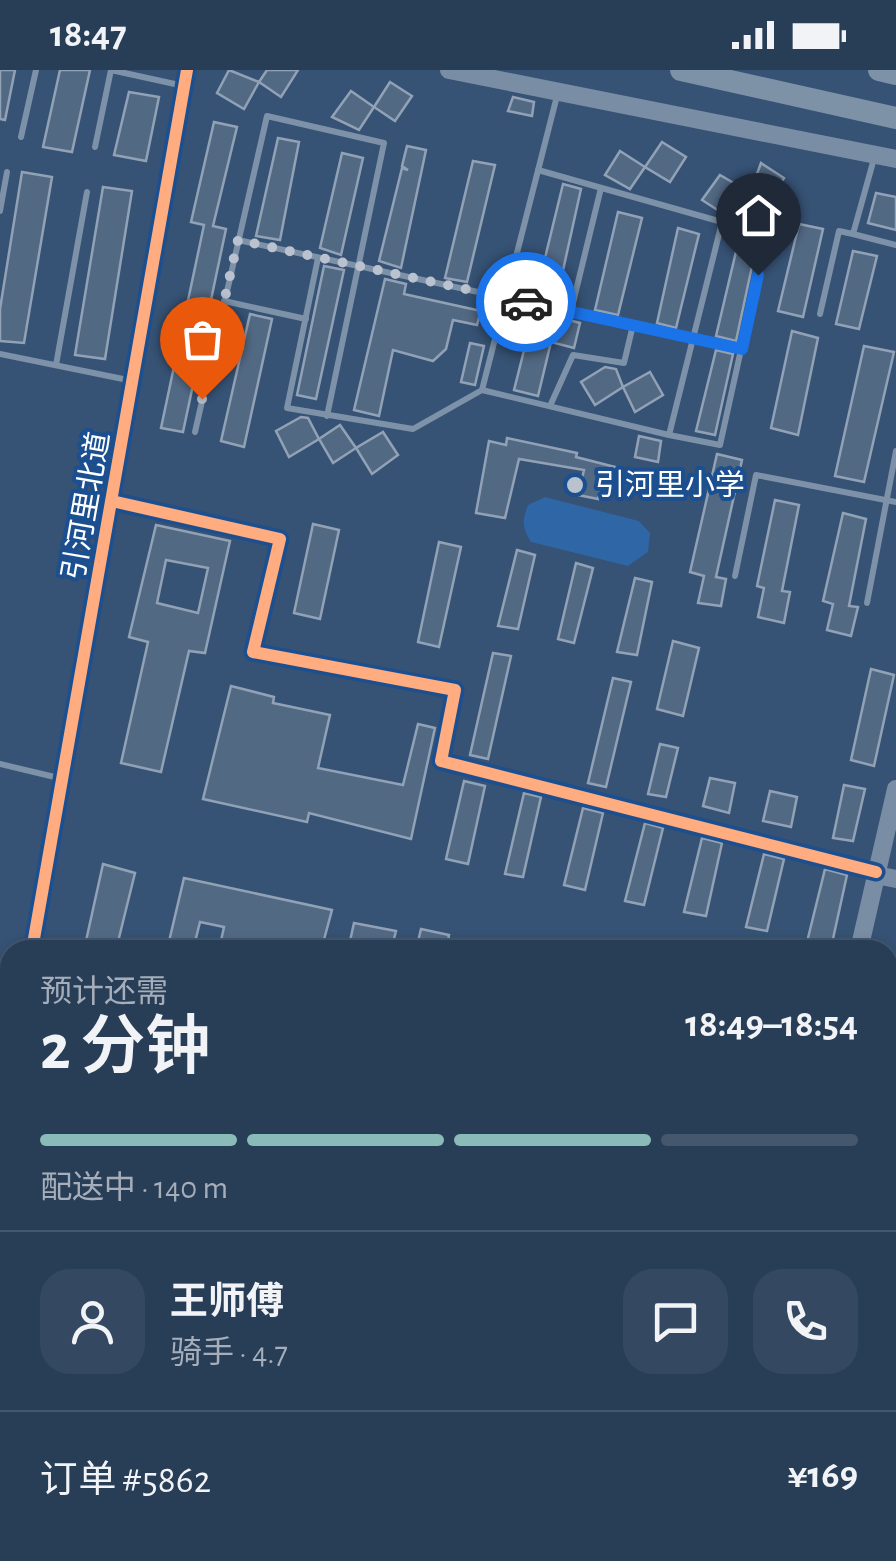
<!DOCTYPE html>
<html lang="zh">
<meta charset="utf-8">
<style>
body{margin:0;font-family:"Alegreya Sans","Noto Sans SC",sans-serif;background:#344961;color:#f1f3f6;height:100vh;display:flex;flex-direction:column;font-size:38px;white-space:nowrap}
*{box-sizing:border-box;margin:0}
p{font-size:32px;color:#a5aeba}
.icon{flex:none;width:55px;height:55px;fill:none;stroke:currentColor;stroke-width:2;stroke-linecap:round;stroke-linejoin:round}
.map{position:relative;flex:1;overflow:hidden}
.drawer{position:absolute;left:0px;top:870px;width:898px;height:622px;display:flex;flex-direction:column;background:#283e57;border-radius:30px 30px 0 0;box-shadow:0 5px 15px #0003,0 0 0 2px #44576d}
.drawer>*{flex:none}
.pin{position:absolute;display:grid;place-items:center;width:85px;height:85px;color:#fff;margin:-102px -42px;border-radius:50% 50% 50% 0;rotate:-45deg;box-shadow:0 0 10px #0007}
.pin .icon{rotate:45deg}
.courier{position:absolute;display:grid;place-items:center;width:100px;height:100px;margin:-50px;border:8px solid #1a73e8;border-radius:50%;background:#fff;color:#222;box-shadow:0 2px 12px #0007}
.overview em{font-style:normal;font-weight:600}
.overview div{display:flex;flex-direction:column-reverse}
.overview{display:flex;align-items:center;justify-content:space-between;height:170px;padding:0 40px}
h1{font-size:65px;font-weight:600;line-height:75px}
.bar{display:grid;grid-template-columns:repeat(4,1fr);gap:15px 10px;align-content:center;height:120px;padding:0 40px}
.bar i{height:12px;border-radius:8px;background:#44576d}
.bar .current{background:#8bbbb9}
.bar p{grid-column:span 4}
.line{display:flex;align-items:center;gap:25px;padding:0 40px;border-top:2px solid #44576d}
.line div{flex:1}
.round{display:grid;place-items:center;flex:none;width:105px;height:105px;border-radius:30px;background:#344961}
.status{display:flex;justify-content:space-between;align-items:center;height:70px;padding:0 50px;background:#283e57;direction:ltr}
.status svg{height:28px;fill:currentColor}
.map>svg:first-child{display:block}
.green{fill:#2f66a5}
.building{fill:#526984;stroke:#92a2b6;stroke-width:2.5;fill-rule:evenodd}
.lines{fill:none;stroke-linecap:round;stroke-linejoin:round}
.lane{stroke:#7d92a8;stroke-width:6}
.street{stroke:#7d92a8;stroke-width:12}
.secondary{stroke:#798da4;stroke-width:18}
.highway{stroke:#7e92a7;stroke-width:22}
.cycleway-casing{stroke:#1b4f8f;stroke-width:19}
.cycleway{stroke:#ffac80;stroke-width:12}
.done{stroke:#b9c2ce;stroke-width:10;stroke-dasharray:0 18}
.route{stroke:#1a73e8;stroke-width:12}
.poi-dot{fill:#b9c2ce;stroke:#1b4f8f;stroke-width:4}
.labels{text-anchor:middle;stroke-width:8;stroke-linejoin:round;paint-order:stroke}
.poi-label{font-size:30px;fill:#fff;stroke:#1b4f8f;text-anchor:start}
.street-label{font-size:30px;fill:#fff;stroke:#1b4f8f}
</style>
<div class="status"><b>18:47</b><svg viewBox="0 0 49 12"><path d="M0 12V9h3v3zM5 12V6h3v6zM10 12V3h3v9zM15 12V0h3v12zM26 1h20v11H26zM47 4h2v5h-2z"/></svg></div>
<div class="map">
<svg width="896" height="1491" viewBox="0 0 896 1491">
<rect width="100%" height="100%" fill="#365274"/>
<!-- green -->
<path class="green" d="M545 427 639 451 650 463 648 482 628 496 531 472C522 458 522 450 528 435Z"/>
<!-- building -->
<g class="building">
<path d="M0 0H15L5 50 0 49Z"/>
<path d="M60 0H90L72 82 43 77Z"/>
<path d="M229 0 259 12 244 39 217 23Z"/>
<path d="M267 0H298L281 27 259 12Z"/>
<path d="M390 12 412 26 395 51 374 37Z"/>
<path d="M351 21 374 37 359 60 332 47Z"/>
<path d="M129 22 159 27 146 91 114 85Z"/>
<path d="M513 27 534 32 532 46 508 41Z"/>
<path d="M214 52 237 57 213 156 226 159 183 362 161 358 204 155 191 152Z"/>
<path d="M278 68 299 72 280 170 256 166Z"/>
<path d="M662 72 686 87 670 112 645 97Z"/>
<path d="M407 76 426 80 401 198 379 191 402 98 408 100 402 96Z"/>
<path d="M620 81 645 97 630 119 605 105Z"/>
<path d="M342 83 363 88 341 185 320 178Z"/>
<path d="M473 91 495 95 467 212 445 208Z"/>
<path d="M761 93 784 108 767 134 750 123Z"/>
<path d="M22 102 52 107 24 273 0 271V239Z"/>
<path d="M720 105 744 119 727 146 702 130Z"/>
<path d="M563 114 581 119 556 232 536 225Z"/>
<path d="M103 117 132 121 105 289 75 285Z"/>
<path d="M876 123 896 127V160L868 153Z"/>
<path d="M618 142 642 148 618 245 595 240Z"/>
<path d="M799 154 823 159 803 247 778 241Z"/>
<path d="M678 158 699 164 676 258 657 253Z"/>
<path d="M739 169 757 173 736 271 716 266Z"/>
<path d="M853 181 877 186 859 259 836 254Z"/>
<path d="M324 196 344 200 316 329 297 325Z"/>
<path d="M385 209 406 214 404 224 481 241 477 255 453 250 446 279 433 291 393 280 379 346 354 340Z"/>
<path d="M534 241 580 253 574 278 551 272 538 326 514 320Z"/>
<path d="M250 244 272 249 244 377 221 371Z"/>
<path d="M792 261 818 268 798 365 771 358Z"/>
<path d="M470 273 484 276 475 315 461 312Z"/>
<path d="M864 276 894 282 864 412 835 406Z"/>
<path d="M716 280 733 284 715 365 696 361Z"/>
<path d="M605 297 616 299 623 317 595 335 581 312Z"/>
<path d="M650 302 663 325 635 342 623 317Z"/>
<path d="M301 347 308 348 319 369 289 387 276 361Z"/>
<path d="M340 355 356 378 333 393 319 369Z"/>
<path d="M383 362 398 385 372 404 356 378Z"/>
<path d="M639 366 661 371 658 392 635 387Z"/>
<path d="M507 368 577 383 576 387 615 397 613 405 604 404 598 429 578 425 584 400 519 389 505 448 476 443 489 371 506 375Z"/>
<path d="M717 384 742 390 716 507 726 509 721 536 698 533 704 506 690 502Z"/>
<path d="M775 430 799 435 782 521 790 522 784 553 758 547 764 518 757 516Z"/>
<path d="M843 443 866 449 849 536 858 537 851 566 827 560 833 534 823 531Z"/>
<path d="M313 454 339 460 320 549 294 543Z"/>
<path d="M156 455 230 471 205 583 189 581 161 702 121 693 148 572 129 567ZM166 490 208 498 198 543 157 533Z"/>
<path d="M439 472 461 477 439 577 418 572Z"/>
<path d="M517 480 535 485 518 559 498 556Z"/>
<path d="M576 493 593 498 574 573 558 569Z"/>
<path d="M635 508 652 512 637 585 617 582Z"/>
<path d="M673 571 699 578 683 646 657 639Z"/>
<path d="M493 583 511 586 488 689 470 685Z"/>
<path d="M871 599 894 605 874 696 851 690Z"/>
<path d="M613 608 631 612 606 717 588 713Z"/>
<path d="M231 616 274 627 273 633 330 645 318 698 403 715 418 654 435 658 411 769 309 743 307 752 203 729Z"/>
<path d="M660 674 678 678 666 727 648 724Z"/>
<path d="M710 708 735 713 729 743 703 736Z"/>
<path d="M464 711 485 716 468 794 446 789Z"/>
<path d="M844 715 865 719 853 771 833 768Z"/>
<path d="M770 721 797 727 791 757 763 751Z"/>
<path d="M524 723 541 727 523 807 505 804Z"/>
<path d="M583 738 603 743 585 820 564 815Z"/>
<path d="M645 753 663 758 644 835 625 831Z"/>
<path d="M702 768 722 773 706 846 684 842Z"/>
<path d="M764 784 784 789 767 861 746 857Z"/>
<path d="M103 794 135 803 116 880H84Z"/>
<path d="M825 799 847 805 831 878 807 872Z"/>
<path d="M184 808 332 840 322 877 297 872 296 880H219L224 857 200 852 193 880H167Z"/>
<path d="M354 853 396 861 391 880H348Z"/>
<path d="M421 859 449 865 446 880H416Z"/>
</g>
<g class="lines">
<!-- lane -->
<g class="lane">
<path d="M111 0 184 16"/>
<path d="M21 67 36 0"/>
<path d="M95 77 111 0"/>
<path d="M875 85 853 164 896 175"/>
<path d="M0 141 7 102"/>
<path d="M238 170 742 279"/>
<path d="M318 188 287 338 413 359 482 320 669 365 722 152 538 100"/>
<path d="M224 231 306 249"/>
<path d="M571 241 601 118"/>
<path d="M820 244 839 161 853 164"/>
<path d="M0 284 128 310"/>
<path d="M56 295 87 122"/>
<path d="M482 320 557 26"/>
<path d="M550 336 573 285 624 293 633 255"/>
<path d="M195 362 267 46 384 73 327 346"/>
<path d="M669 365 720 375 766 166 722 152"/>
<path d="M735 506 756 405 896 432"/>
<path d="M867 533 896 381"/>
<path d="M0 694 59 708"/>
<path d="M0 932 10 933"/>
<path d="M888 1078 896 1041"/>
<path d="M888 1128 896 1130"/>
<path d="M30 1491 32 1482"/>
<path d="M111 1491 113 1482"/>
<path d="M210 1491 212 1482"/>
<path d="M291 1491 293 1482"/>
<path d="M369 1491 371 1482"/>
</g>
<!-- street -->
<path class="street" d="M112 431 280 469 253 582 455 620 441 691 876 802"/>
<!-- secondary -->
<g class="secondary">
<path d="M449 0 896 89"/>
<path d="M876 805 896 809"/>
<path d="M32 880 187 0"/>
<path d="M859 880 896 719"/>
<path d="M0 1071 10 1012"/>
<path d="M461 1491 462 1482"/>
</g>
<!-- highway -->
<g class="highway">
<path d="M681 0 896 48"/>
<path d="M879 0 896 4"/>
</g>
<defs>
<g id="cycleway">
<path d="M112 431 280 469 253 582 455 620 441 691 876 802"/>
<path d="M32 880 187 0"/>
</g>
</defs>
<!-- cycleway casing -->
<use href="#cycleway" class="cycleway-casing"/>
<!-- cycleway -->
<use href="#cycleway" class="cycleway"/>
</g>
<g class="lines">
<!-- done -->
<path class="done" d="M202 329 238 170 526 232"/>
<!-- route -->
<path class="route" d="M526 232 742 279 758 205"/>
</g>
<!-- markers -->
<circle class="poi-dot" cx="575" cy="415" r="10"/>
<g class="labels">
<!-- poi labels -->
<g class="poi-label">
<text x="595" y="425">引河里小学</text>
</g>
<!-- street labels -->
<g class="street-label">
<text transform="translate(86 436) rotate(-80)" y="10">引河里北道</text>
</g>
</g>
</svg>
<div class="pin" style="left:202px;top:329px;background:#ea580c"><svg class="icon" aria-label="bag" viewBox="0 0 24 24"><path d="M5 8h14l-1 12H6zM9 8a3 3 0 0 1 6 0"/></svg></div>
<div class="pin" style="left:758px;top:205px;background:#1f2937"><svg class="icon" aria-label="home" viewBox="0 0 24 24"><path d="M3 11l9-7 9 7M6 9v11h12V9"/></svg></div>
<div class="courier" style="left:526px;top:232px"><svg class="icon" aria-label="car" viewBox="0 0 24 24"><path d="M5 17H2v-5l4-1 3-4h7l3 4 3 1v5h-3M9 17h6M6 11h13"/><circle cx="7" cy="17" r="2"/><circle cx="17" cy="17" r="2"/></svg></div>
<section class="drawer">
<div class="overview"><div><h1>2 分钟</h1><p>预计还需</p></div><em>18:49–18:54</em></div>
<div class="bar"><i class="current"></i><i class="current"></i><i class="current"></i><i></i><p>配送中 · 140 m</p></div>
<div class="line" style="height:180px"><a class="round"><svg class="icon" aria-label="person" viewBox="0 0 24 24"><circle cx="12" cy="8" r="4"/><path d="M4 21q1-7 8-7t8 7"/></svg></a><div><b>王师傅</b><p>骑手 · 4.7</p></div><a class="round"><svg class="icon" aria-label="chat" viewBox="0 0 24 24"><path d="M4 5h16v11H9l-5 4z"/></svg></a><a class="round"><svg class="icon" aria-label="phone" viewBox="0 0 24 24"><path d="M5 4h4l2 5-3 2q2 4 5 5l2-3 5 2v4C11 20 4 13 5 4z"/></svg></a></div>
<div class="line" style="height:130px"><div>订单 #5862</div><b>¥169</b></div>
</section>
</div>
